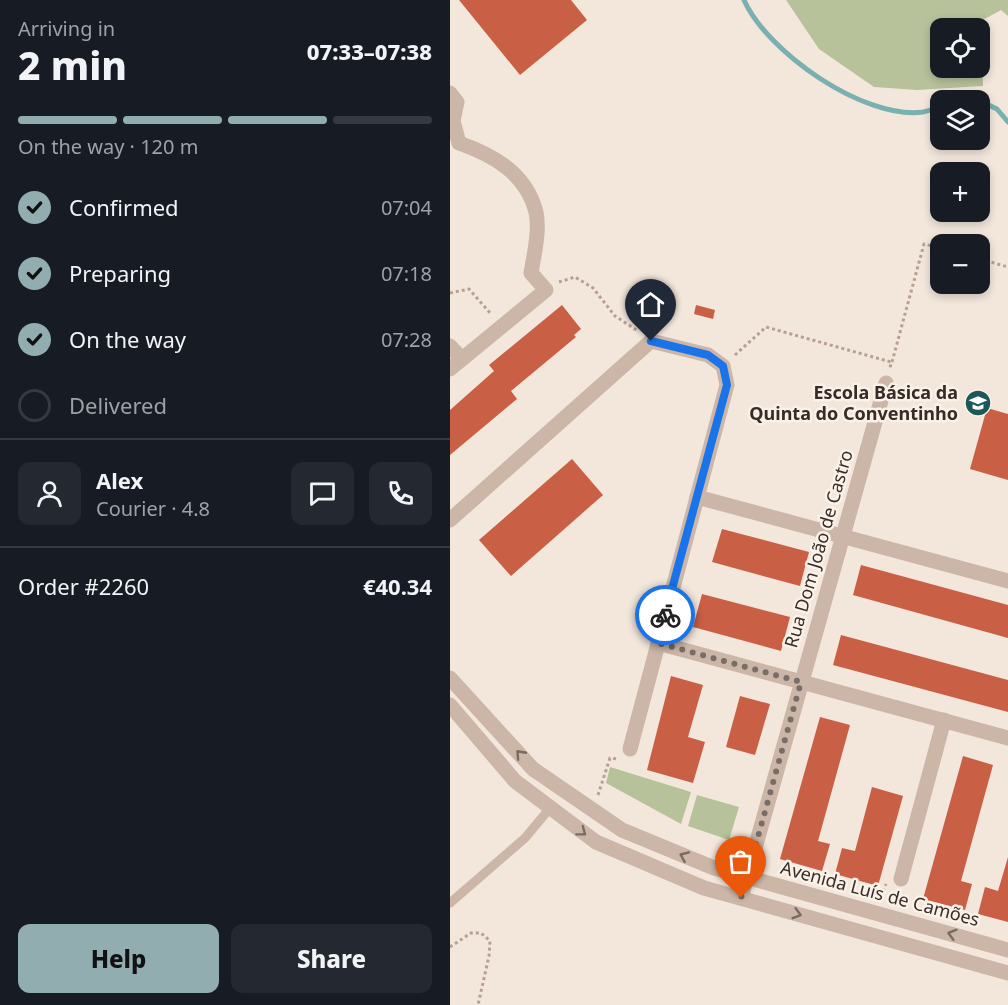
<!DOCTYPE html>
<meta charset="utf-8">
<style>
body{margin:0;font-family:"Noto Sans",sans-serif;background:#242831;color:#f1f3f6;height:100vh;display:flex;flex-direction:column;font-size:22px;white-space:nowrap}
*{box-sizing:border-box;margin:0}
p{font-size:20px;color:#9ea1a6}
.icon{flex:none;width:33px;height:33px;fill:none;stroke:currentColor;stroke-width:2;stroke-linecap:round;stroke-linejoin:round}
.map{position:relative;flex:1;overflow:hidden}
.side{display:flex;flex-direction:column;background:#171b24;width:450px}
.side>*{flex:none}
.controls{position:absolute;left:480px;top:18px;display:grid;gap:12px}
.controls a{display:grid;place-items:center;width:60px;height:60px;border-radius:12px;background:#171b24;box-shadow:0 3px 9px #0003;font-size:30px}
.pin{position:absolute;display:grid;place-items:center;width:51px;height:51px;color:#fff;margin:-62px -26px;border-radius:50% 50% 50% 0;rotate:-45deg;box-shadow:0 0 6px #0007}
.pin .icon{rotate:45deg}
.courier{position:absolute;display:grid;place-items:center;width:60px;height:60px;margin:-30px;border:4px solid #1a73e8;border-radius:50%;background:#fff;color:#222;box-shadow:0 2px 8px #0007}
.headline em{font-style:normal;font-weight:800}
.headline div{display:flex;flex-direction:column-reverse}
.headline{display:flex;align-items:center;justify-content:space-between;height:102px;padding:0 18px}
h1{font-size:39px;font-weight:800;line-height:45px}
.bar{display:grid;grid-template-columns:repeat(4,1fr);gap:9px 6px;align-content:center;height:72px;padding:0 18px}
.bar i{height:8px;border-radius:4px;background:#363941}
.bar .on{background:#91adb0}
.bar p{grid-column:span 4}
.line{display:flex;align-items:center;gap:15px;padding:0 18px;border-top:2px solid #363941}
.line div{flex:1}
.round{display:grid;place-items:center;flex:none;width:63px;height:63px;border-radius:12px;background:#242831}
ol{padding:0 18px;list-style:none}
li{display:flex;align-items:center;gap:18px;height:66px}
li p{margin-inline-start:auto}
li .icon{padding:6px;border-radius:50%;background:#91adb0;color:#111;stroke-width:4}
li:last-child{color:#9ea1a6}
li i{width:33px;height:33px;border:3px solid #363941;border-radius:50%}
.primary-button{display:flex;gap:12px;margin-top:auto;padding:12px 18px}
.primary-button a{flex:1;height:69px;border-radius:12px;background:#91adb0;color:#111;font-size:24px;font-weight:800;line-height:69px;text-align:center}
.primary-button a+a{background:#242831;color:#f1f3f6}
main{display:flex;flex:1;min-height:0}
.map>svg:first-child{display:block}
.green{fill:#b7c29b}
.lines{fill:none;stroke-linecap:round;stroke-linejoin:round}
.stream{stroke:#7ab0b0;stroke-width:5}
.building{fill:#c95f44}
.path{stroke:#b7a091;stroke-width:3;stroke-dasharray:3 3;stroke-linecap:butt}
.service{stroke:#cbb6a7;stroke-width:9}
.minor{stroke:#cbb6a7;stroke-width:15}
.tertiary{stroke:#cbb6a7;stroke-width:15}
.oneway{stroke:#7a6a61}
.done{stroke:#796d67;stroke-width:6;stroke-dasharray:0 10.8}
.route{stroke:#1a73e8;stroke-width:8}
.labels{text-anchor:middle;stroke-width:5;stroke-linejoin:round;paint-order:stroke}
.poi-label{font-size:18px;font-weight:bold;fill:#372c28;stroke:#faf1e8;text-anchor:end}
.street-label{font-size:18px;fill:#372c28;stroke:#faf1e8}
</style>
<main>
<section class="side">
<div class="headline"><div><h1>2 min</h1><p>Arriving in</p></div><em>07:33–07:38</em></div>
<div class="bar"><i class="on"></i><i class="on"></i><i class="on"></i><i></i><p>On the way · 120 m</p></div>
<ol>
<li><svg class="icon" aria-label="check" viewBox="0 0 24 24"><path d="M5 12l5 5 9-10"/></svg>Confirmed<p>07:04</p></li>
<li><svg class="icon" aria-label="check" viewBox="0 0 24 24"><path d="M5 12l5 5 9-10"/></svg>Preparing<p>07:18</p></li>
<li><svg class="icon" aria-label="check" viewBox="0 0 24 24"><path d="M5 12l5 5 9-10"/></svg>On the way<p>07:28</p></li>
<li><i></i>Delivered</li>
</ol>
<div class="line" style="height:108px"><a class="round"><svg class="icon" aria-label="person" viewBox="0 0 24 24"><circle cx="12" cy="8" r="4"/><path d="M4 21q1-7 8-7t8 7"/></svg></a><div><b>Alex</b><p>Courier · 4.8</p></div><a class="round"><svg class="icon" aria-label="chat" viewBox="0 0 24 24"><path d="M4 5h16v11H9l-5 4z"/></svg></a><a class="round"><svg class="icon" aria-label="phone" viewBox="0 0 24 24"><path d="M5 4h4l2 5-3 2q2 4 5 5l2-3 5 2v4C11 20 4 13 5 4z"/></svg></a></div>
<div class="line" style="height:78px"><div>Order #2260</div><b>€40.34</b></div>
<div class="primary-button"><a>Help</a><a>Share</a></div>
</section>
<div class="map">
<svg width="558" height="1005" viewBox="0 0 558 1005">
<rect width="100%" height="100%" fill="#f3e7dc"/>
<!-- green -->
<g class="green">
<path d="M336 0H558V16L551 10 518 28H490V68H530V47L532 52 533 86 467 90 424 87 369 49Z"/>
<path d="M160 767 241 792 231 824 156 783Z"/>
<path d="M247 795 289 807 279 840 238 826Z"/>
</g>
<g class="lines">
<!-- stream -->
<g class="stream">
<path d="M294 0C317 52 414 120 473 112 479 111 485 108 490 106"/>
<path d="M510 100H528"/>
<path d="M530 101 547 109 558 122"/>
</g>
</g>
<!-- building -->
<g class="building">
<path d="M9 0H121L137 20 70 75Z"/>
<path d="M112 305 131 329 124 335 126 337 61 391 67 399 0 455V410L44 371 39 365Z"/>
<path d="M246 305 265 310 263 319 244 314Z"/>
<path d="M537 408 558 414V480L520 469Z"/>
<path d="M122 459 153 495 61 576 29 540Z"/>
<path d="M272 529 359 552 350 586 262 562Z"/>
<path d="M411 565 558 605V638L403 595Z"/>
<path d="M252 594 340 617 331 651 243 627Z"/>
<path d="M391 635 558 680V712L383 665Z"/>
<path d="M221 676 253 685 238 737 255 742 243 783 197 770Z"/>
<path d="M290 696 320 704 305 755 276 747Z"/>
<path d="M370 717 400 725 368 841 380 844 372 871 330 859Z"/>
<path d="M513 756 543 765 511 881 522 884 515 910 473 899Z"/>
<path d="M422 787 453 796 428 886 385 874 392 848 405 851Z"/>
<path d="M558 857V922L528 914 535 887 548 891Z"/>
</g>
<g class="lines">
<!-- path -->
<g class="path">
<path d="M530 259 558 267"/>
<path d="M109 282 125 277 143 288 165 316 188 331"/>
<path d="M0 293 19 289 41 314"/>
<path d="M285 355 316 327 441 362 440 369"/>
<path d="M442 362 474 244 490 248"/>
<path d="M148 795 160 758 168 759"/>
<path d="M431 897 436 884"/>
<path d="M0 947 21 933H31L40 941 39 956 28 1005"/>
</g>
<!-- service -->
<path class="service" d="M0 903 75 838 100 808"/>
<!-- minor -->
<g class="minor">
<path d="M0 93 7 102 3 121 9 143C43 155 76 173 86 212 90 230 84 255 81 273L96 290 0 369"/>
<path d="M0 346 12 359"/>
<path d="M247 497 558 581"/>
<path d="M0 520 201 341 258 355 273 366 277 385 180 749"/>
<path d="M208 643 558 738"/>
<path d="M451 879 494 720"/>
<path d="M291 898 436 383"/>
</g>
<!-- tertiary -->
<g class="tertiary">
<path d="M0 678 83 769 172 830 264 868 558 950"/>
<path d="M0 705 65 781 146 842 254 888 558 973"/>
</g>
</g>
<!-- one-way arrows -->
<defs><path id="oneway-chevron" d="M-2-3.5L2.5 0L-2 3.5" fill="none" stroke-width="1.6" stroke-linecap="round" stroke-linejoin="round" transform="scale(1.5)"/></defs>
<g class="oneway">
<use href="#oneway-chevron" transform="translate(70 754) rotate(-132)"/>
<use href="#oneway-chevron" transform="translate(132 832) rotate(37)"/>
<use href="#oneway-chevron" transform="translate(234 856) rotate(-157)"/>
<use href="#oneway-chevron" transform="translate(347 914) rotate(16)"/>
<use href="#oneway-chevron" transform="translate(502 934) rotate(-164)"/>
</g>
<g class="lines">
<!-- done -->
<path class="done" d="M215 615 208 643 351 682 291 898"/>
<!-- route -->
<path class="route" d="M201 341 258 355 273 366 277 385 215 615"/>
</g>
<!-- icons -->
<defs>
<symbol id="school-disc" viewBox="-11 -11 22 22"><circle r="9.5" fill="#1c585a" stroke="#faf1e8"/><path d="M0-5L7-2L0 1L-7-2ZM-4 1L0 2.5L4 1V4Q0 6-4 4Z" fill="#fff"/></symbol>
</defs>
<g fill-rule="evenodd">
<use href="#school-disc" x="513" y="388" width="30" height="30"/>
</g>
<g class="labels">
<!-- poi labels -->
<g class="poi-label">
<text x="508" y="399">Escola Básica da<tspan x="508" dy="21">Quinta do Conventinho</tspan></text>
</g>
<!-- street labels -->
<g class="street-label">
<text transform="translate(369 549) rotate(-74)" y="6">Rua Dom João de Castro</text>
<text transform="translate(430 894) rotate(15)" y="6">Avenida Luís de Camões</text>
</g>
</g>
</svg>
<div class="controls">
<a><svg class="icon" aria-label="locate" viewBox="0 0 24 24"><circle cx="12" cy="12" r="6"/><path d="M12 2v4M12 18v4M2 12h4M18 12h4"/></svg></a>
<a><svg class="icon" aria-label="layers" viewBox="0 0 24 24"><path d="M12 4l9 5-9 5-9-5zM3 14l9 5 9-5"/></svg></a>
<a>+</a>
<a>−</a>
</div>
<div class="pin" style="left:291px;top:898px;background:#ea580c"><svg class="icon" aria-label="bag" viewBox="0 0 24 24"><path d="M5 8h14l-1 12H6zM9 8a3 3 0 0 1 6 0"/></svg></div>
<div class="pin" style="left:201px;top:341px;background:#1f2937"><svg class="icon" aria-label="home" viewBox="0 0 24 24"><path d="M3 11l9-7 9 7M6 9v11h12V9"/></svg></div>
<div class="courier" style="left:215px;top:615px"><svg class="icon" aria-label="bike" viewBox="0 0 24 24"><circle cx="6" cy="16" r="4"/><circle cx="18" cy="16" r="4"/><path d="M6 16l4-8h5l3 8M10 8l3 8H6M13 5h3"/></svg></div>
</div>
</main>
